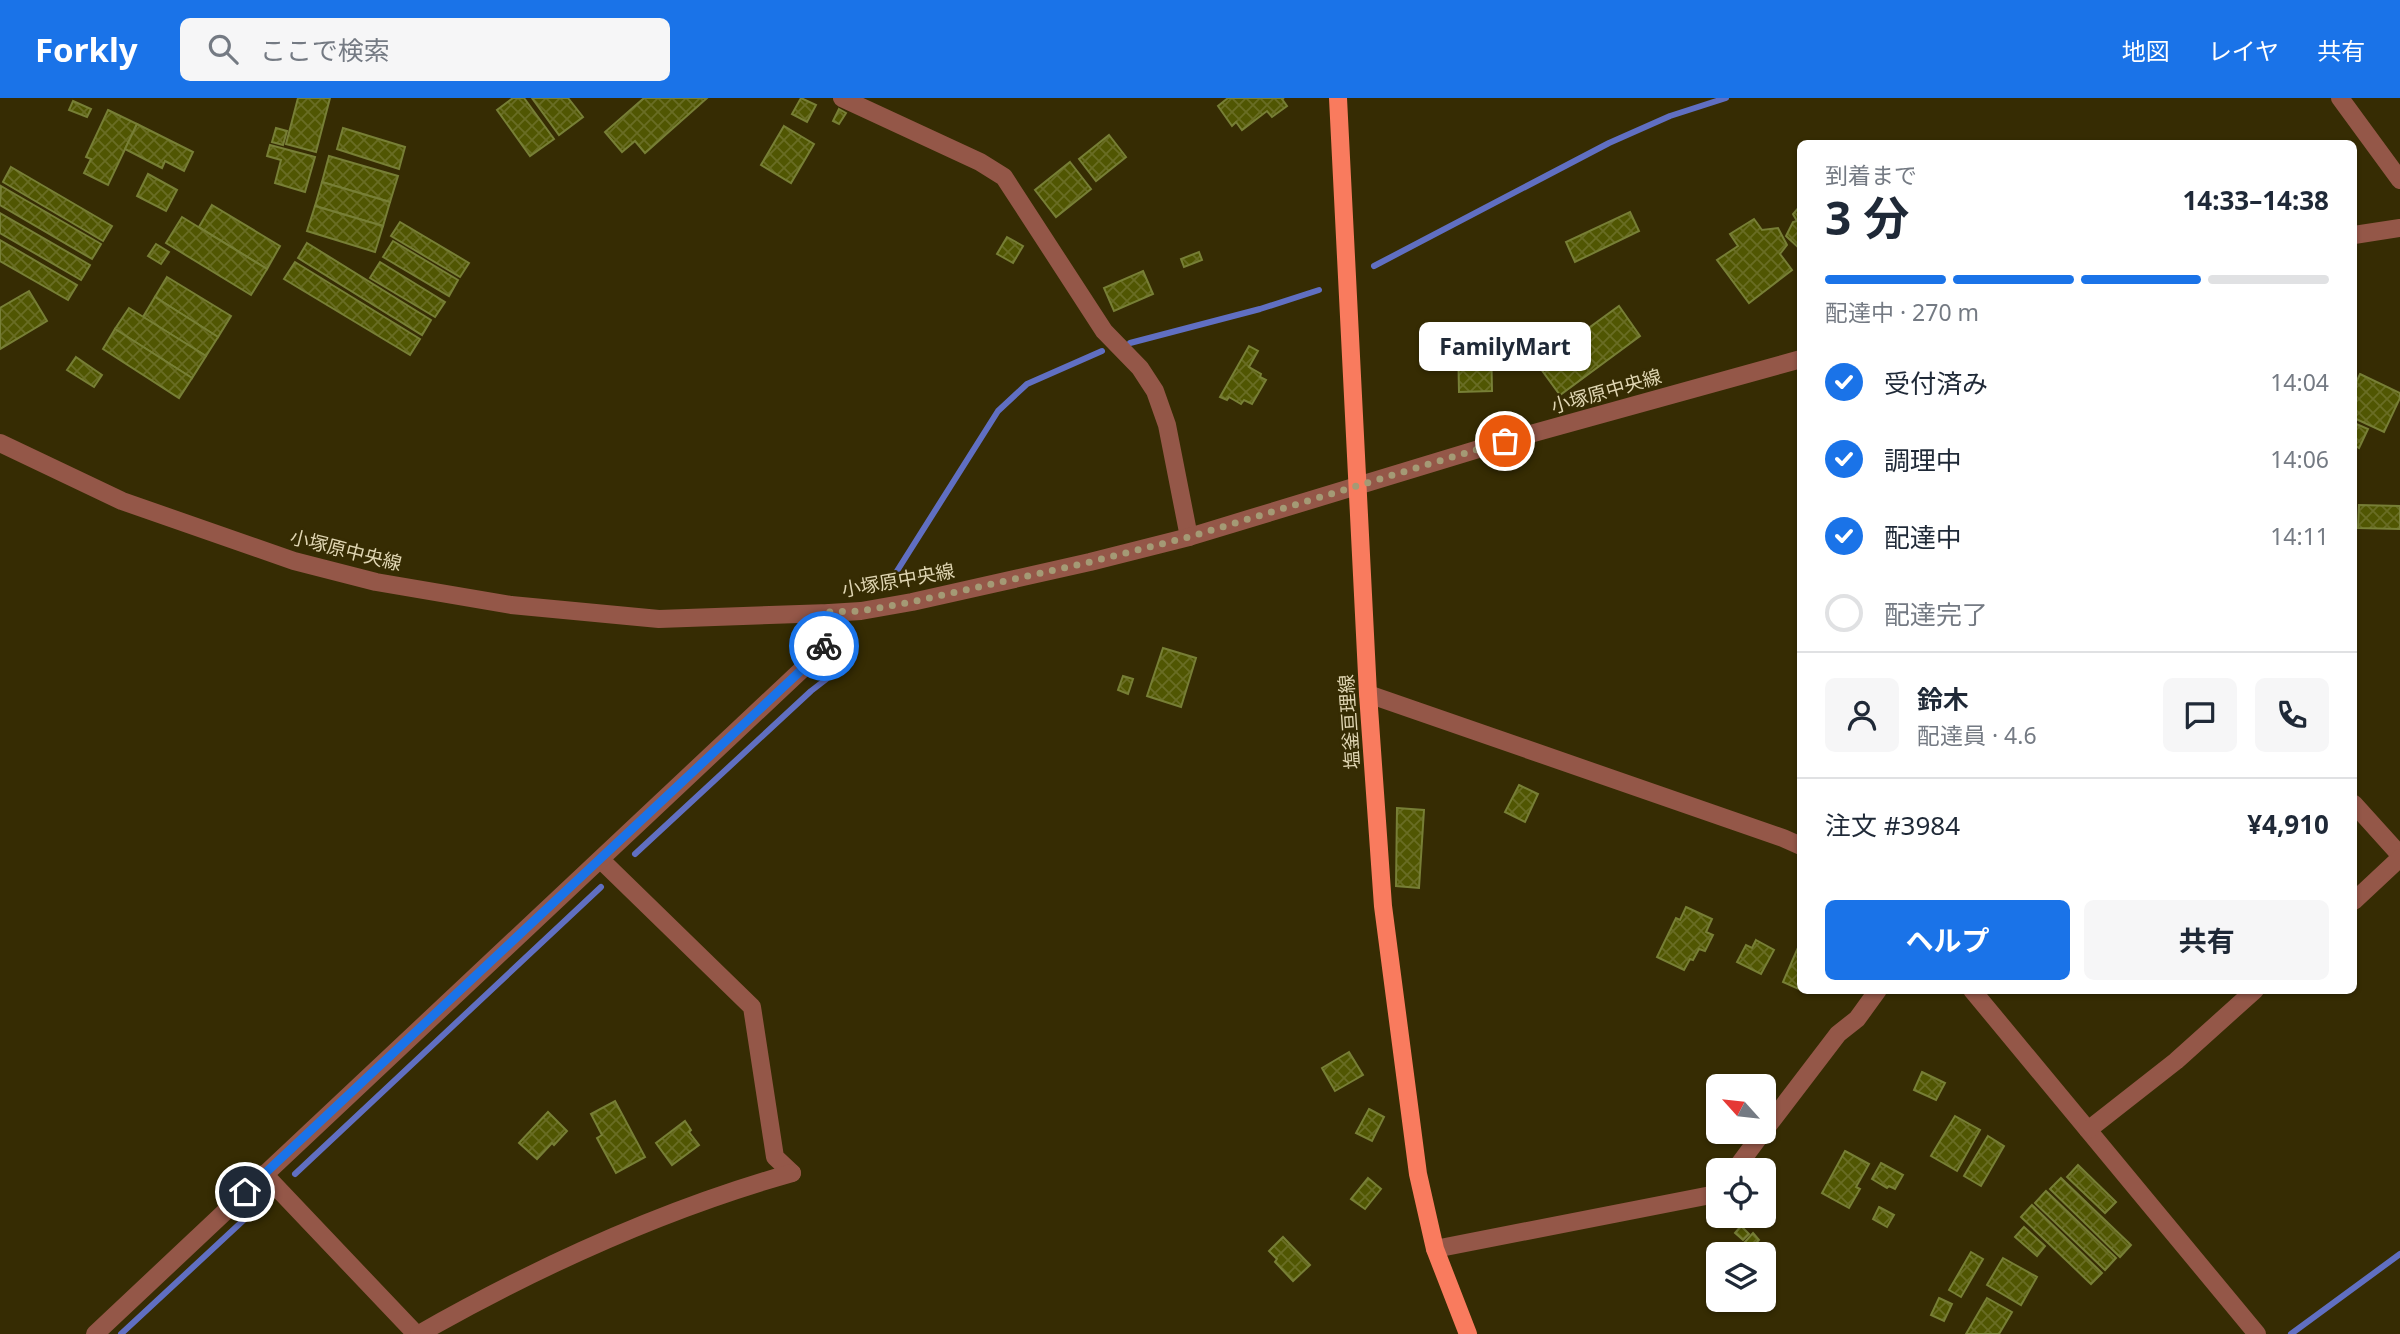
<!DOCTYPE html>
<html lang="ja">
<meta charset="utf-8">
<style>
body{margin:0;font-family:"Noto Sans","Noto Sans JP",sans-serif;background:#f6f6f7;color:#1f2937;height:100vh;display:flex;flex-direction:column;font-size:26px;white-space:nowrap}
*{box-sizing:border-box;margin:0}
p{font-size:23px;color:#747a83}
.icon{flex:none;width:38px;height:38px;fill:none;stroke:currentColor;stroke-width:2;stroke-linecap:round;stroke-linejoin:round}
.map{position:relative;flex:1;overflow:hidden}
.side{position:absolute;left:1797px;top:42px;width:560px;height:854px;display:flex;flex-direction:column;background:#fff;border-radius:10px;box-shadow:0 2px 5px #0004}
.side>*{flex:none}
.needle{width:46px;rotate:297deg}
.buttons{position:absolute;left:1706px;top:976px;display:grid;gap:14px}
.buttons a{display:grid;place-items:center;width:70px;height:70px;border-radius:10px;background:#fff;box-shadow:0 2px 5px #0004;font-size:35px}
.pin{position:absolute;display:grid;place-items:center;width:60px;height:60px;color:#fff;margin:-30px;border:4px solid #fff;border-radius:50%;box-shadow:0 2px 7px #0007}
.courier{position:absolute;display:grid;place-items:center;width:70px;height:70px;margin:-35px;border:5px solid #1a73e8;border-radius:50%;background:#fff;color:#222;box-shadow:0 2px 9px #0007}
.bubble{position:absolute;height:49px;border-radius:10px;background:#fff;box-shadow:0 2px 5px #0004;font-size:23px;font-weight:700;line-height:49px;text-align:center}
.summary em{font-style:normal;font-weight:700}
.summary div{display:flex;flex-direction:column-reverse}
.summary{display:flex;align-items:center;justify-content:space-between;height:119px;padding:0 28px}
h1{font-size:46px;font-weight:700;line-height:52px}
.bar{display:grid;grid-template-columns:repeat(4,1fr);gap:10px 7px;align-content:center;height:84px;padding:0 28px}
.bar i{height:9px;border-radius:5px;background:#e0e1e3}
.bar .current{background:#1a73e8}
.bar p{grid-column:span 4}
.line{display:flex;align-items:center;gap:18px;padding:0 28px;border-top:2px solid #e0e1e3}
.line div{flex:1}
.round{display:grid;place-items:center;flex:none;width:74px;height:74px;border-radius:10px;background:#f6f6f7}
ol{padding:0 28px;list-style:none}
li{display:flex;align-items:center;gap:21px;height:77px}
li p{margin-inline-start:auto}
li .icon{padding:7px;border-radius:50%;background:#1a73e8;color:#fff;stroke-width:4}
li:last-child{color:#747a83}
li i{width:38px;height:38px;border:4px solid #e0e1e3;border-radius:50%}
.cta{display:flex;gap:14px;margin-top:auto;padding:14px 28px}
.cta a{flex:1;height:80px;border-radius:10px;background:#1a73e8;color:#fff;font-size:28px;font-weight:700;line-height:80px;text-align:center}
.cta a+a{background:#f6f6f7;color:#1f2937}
header{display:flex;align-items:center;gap:42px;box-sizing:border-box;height:98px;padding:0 35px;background:#1a73e8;color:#fff}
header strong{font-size:33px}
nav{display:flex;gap:38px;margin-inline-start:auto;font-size:24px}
.search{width:490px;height:63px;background:#f6f6f7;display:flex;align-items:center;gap:18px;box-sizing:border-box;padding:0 24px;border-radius:10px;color:#747a83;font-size:26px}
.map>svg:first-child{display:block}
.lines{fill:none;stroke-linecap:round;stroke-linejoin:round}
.stream{stroke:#606fc2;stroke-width:6}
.building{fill:url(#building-cross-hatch);stroke:#777f36;stroke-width:2}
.minor{stroke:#945748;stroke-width:18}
.major{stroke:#f97b5e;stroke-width:18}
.done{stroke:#a49a75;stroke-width:7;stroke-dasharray:0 12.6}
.route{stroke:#1a73e8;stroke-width:9}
.labels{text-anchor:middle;stroke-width:5;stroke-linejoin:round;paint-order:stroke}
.street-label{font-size:19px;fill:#dfd5b2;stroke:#362c03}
</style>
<header>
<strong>Forkly</strong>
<div class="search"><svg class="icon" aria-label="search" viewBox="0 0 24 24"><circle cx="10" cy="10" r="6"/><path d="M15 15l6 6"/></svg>ここで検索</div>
<nav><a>地図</a><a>レイヤ</a><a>共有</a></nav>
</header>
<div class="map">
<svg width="2400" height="1236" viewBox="0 0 2400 1236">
<defs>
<pattern id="building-cross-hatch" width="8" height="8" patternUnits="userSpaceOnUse" patternTransform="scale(1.75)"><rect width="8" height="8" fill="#505602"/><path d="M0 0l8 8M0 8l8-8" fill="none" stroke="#696d24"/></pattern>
</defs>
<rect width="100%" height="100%" fill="#362c03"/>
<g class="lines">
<!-- stream -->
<g class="stream">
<path d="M1374 168 1609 45 1670 18 1726 0"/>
<path d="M1130 245 1260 211 1319 192"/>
<path d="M897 473 998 313 1027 286 1102 253"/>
<path d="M635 756 811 593 833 576 853 543"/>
<path d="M295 1076 601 789"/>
<path d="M121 1236 260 1107"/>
<path d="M2291 1236 2400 1156"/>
</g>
</g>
<!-- building -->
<g class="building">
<path d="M298 0H330L316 54 286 46Z"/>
<path d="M513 0H524L554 41 530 58 497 12Z"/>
<path d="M532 0H568L583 19 559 37Z"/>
<path d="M644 0H707L645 55 635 43 622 54 605 34Z"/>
<path d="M801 0 816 7 807 24 792 16Z"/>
<path d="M1228 0H1284L1282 1 1287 8 1272 19 1267 13 1242 32 1236 24 1232 28 1218 8Z"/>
<path d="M73 3 91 11 87 19 69 12Z"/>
<path d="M839 11 846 15 839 26 833 23Z"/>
<path d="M108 12 137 26 108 87 84 75 91 61 86 59Z"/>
<path d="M137 26 193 54 184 73 165 63 162 70 125 51Z"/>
<path d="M784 28 814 46 791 85 761 67Z"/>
<path d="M276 30 287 33 283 47 272 44Z"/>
<path d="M343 30 405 49 399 71 337 51Z"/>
<path d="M1109 37 1126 59 1096 83 1079 61Z"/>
<path d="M270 47 315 59 305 94 275 85 281 62 267 58Z"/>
<path d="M329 58 398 78 390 104 322 84Z"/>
<path d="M1070 64 1091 91 1056 119 1035 92Z"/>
<path d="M11 69 112 128 103 143 3 84Z"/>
<path d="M148 76 177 92 166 113 137 98Z"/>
<path d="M322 84 390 104 383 128 315 108Z"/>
<path d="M1 88 101 146 92 161 0 107Z"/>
<path d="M212 107 280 148 267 171 199 129Z"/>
<path d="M315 108 383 128 375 154 307 133Z"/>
<path d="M1800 108H1801V152L1786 138 1793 124 1797 123 1793 116Z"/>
<path d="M1630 114 1639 133 1575 164 1566 144Z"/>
<path d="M0 115 90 167 81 182 0 135Z"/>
<path d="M182 119 267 171 251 197 166 145Z"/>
<path d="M1754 121 1762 132 1778 130 1787 147 1780 156 1792 172 1749 205 1717 162 1738 148 1730 136Z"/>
<path d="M400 124 469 165 460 179 391 138Z"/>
<path d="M1007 139 1023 148 1013 165 997 156Z"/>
<path d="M0 142 77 187 68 202 0 163Z"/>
<path d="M393 143 458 182 449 198 383 159Z"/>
<path d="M307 145 431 222 422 237 298 160Z"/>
<path d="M156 146 169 154 161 166 148 158Z"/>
<path d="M1199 154 1202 162 1184 169 1181 161Z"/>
<path d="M295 164 420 241 410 257 284 181Z"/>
<path d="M380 164 445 204 435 219 370 180Z"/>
<path d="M1143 173 1153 196 1114 213 1104 190Z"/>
<path d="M167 179 231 218 218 239 155 199Z"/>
<path d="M29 193 47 223 0 251V210Z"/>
<path d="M155 199 218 239 206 258 143 219Z"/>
<path d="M1619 208 1640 238 1560 297 1538 267Z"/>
<path d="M129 210 206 258 192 280 115 231Z"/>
<path d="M115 231 192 280 179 300 103 251Z"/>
<path d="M1491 242 1492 293 1459 294 1458 243Z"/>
<path d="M1249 248 1258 253 1249 269 1261 276 1260 279 1266 282 1252 306 1244 302 1241 306 1229 299 1227 302 1220 299Z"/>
<path d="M76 259 102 277 94 289 67 272Z"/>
<path d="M2360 276 2400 295V300L2384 334 2354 320V289Z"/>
<path d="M2354 325 2368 331 2359 350 2354 347Z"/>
<path d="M2359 407 2400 408V431L2358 430Z"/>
<path d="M1163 550 1196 560 1181 609 1147 598Z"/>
<path d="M1123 578 1133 581 1128 596 1118 592Z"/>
<path d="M1519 687 1538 696 1525 724 1505 714Z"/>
<path d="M1397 710 1424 712 1419 790 1396 788Z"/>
<path d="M1686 809 1712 821 1706 834 1713 837 1705 853 1699 851 1693 862 1690 861 1684 872 1657 859 1676 820 1680 822Z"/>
<path d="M1756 842 1774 852 1761 876 1737 864 1746 847 1752 850Z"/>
<path d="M1800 845 1801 846V892L1783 884Z"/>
<path d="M1349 954 1363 977 1335 993 1322 970Z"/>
<path d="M1922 974 1945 985 1936 1002 1914 992Z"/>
<path d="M615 1003 645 1059 616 1075 597 1040 602 1037 591 1016Z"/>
<path d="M1369 1011 1384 1019 1372 1043 1356 1035Z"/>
<path d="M548 1014 567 1033 554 1047 552 1045 537 1061 519 1045Z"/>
<path d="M1955 1018 1980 1032 1957 1073 1931 1058Z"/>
<path d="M685 1023 691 1032 689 1034 699 1047 672 1067 656 1045Z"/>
<path d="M1988 1038 2004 1048 1981 1088 1964 1078Z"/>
<path d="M1845 1053 1869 1066 1856 1089 1860 1091 1849 1110 1822 1095Z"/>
<path d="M1881 1065 1903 1077 1895 1091 1889 1088 1887 1090 1872 1081Z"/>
<path d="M2078 1067 2116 1104 2105 1115 2067 1079Z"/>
<path d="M1368 1080 1381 1091 1365 1111 1351 1101Z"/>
<path d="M2061 1080 2131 1147 2120 1159 2050 1091Z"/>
<path d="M2046 1093 2116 1160 2105 1172 2035 1105Z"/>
<path d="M2032 1107 2102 1175 2091 1186 2021 1119Z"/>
<path d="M1879 1109 1894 1117 1887 1129 1873 1121Z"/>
<path d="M1741 1128 1749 1136 1743 1142 1735 1135Z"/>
<path d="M2024 1129 2045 1148 2037 1158 2015 1139Z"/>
<path d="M1753 1135 1759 1142 1750 1151 1744 1145Z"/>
<path d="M1283 1139 1310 1167 1293 1183 1275 1164 1277 1161 1269 1153Z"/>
<path d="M1971 1154 1983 1161 1961 1199 1949 1192Z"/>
<path d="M2003 1160 2037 1179 2021 1207 1987 1187Z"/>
<path d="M1939 1200 1952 1206 1944 1223 1931 1217Z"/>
<path d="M1987 1200 2012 1214 1999 1236H1966Z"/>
</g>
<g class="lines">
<!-- minor -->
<g class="minor">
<path d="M842 0 980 64 1004 79 1104 233 1140 270 1155 293 1167 327 1189 439"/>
<path d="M2340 0 2400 82"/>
<path d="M2354 137 2400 130"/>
<path d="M0 345 122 403 294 463 376 484 511 507 659 521 829 515 861 513 912 504 1090 464 1189 439 1505 343 1801 261"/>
<path d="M1368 596 1783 740 1801 748"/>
<path d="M2354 706 2400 757"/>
<path d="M601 762 752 909 775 1059 792 1075"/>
<path d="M2354 803 2400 760"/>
<path d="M1972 892 2257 1236"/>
<path d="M2088 1032 2176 963 2255 892"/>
<path d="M1764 1033 1838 936 1857 921 1878 892"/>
<path d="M1734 1073 1763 1034"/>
<path d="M264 1076 416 1236"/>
<path d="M1435 1151 1716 1096 1718 1094"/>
<path d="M95 1236 811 563 832 538 829 515"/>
<path d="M419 1236C537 1169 661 1112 792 1075"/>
</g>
<!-- major -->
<path class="major" d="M1338 0 1368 596 1383 808 1418 1076 1435 1151 1468 1236"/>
</g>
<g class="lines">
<!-- done -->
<path class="done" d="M824 548 832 538 829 514 861 513 912 504 1090 464 1189 439 1505 343"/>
<!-- route -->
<path class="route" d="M245 1094 811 563 824 548"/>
</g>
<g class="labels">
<!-- street labels -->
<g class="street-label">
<text transform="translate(1606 293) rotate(-16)" y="7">小塚原中央線</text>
<text transform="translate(346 452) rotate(14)" y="7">小塚原中央線</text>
<text transform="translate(898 482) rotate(-10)" y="7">小塚原中央線</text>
<text transform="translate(1349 624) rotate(-94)" y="7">塩釜亘理線</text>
</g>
</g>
</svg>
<div class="buttons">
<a><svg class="needle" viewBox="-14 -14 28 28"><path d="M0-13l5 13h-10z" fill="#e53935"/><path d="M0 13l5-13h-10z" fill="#747a83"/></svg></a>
<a><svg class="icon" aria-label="locate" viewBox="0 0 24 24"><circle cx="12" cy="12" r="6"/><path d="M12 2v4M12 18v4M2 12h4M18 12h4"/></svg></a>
<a><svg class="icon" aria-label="layers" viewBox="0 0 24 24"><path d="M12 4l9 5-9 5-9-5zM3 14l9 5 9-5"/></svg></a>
</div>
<div class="pin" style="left:1505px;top:343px;background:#ea580c"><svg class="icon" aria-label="bag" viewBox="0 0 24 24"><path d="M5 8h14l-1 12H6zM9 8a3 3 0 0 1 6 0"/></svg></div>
<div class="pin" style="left:245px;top:1094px;background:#1f2937"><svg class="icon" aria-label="home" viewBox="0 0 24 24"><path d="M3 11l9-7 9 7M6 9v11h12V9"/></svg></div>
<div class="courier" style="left:824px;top:548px"><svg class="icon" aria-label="bike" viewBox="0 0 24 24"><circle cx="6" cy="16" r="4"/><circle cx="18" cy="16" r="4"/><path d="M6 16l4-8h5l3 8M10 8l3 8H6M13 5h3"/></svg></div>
<div class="bubble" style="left:1419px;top:224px;width:172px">FamilyMart</div>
<section class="side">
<div class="summary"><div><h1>3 分</h1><p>到着まで</p></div><em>14:33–14:38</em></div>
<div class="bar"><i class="current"></i><i class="current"></i><i class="current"></i><i></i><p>配達中 · 270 m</p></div>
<ol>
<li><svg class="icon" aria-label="check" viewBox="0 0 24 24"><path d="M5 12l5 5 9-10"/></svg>受付済み<p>14:04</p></li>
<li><svg class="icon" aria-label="check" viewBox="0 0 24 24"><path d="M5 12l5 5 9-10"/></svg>調理中<p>14:06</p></li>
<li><svg class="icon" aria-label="check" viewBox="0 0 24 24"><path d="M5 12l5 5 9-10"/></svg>配達中<p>14:11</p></li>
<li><i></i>配達完了</li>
</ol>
<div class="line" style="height:126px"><a class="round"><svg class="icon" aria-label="person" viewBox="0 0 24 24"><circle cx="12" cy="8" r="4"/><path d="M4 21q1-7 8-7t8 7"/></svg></a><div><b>鈴木</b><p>配達員 · 4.6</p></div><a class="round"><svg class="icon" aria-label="chat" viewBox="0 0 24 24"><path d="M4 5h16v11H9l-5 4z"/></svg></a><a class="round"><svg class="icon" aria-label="phone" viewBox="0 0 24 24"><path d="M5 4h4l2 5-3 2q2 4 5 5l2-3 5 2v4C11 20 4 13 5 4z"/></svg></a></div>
<div class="line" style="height:91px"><div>注文 #3984</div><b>¥4,910</b></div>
<div class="cta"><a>ヘルプ</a><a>共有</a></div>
</section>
</div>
